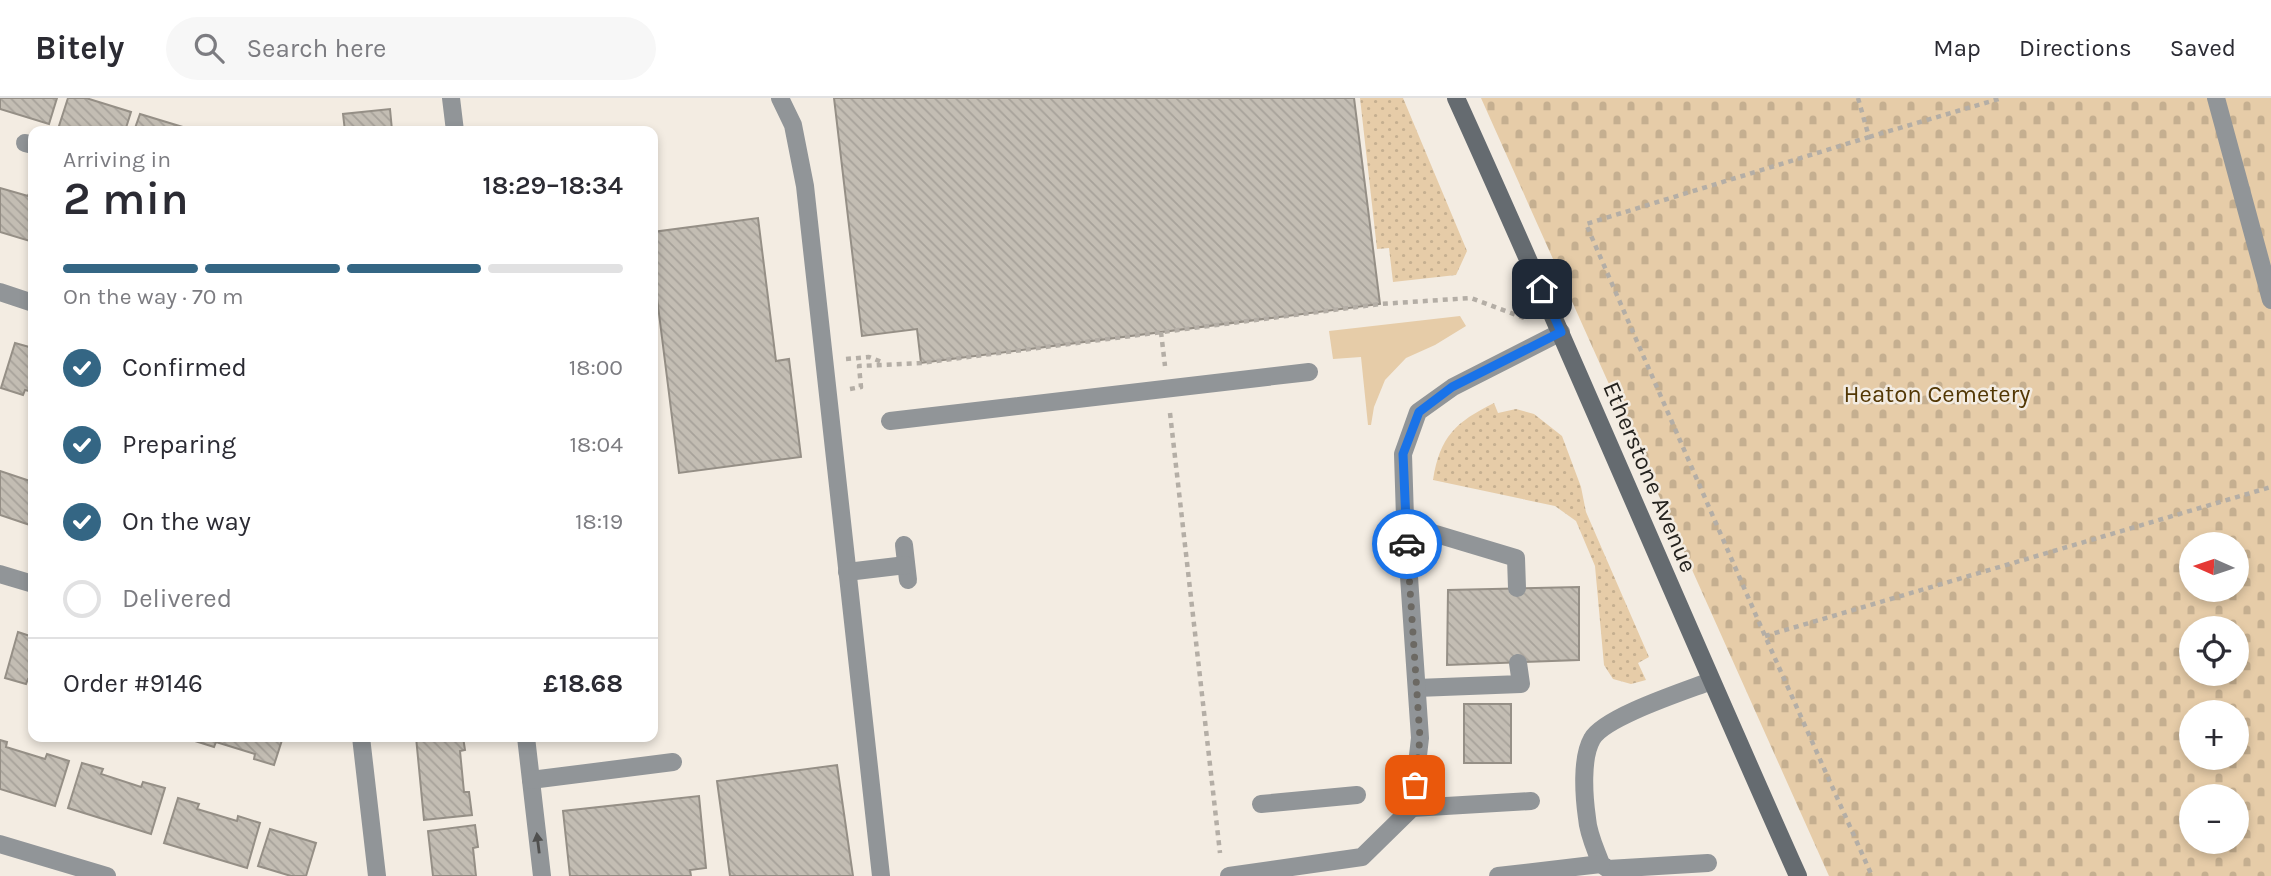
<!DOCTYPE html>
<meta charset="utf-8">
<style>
body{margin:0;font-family:Karla,sans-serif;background:#f7f7f7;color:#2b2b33;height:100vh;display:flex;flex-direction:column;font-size:26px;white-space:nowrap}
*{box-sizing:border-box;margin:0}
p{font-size:23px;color:#7c7c81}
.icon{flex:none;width:38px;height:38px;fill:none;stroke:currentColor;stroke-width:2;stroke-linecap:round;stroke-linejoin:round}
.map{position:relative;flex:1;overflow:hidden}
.sheet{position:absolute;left:28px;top:28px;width:630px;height:616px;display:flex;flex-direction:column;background:#fff;border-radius:14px;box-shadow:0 4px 10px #0003}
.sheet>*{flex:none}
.needle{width:46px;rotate:273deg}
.tools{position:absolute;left:2179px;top:434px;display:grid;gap:14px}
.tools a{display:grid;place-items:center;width:70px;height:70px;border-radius:50%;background:#fff;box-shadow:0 4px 10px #0003;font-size:35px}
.pin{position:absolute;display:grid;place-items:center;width:60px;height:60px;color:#fff;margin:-30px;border-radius:14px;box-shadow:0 4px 10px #0006}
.courier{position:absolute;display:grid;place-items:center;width:70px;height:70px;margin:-35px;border:5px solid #1a73e8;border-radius:50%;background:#fff;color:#222;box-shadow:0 2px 9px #0007}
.overview em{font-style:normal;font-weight:600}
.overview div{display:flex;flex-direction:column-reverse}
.overview{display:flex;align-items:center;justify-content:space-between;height:119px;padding:0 35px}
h1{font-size:46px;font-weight:600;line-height:52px}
.bar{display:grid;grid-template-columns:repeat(4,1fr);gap:10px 7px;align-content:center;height:84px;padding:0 35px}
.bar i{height:9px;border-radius:5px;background:#e1e1e2}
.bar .active{background:#346684}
.bar p{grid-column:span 4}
.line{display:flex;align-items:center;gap:18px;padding:0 35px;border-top:2px solid #e1e1e2}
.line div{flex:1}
ol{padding:0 35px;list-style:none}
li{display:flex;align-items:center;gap:21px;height:77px}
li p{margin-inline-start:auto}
li .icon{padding:7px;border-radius:50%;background:#346684;color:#fff;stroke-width:4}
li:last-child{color:#7c7c81}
li i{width:38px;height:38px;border:4px solid #e1e1e2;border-radius:50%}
header{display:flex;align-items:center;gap:42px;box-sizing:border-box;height:98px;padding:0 35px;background:#fff;border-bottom:2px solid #e1e1e2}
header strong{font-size:33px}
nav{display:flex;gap:38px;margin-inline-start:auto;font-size:24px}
.search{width:490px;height:63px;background:#f7f7f7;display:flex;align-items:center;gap:18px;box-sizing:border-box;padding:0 24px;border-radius:38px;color:#7c7c81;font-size:26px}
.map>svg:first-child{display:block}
.grass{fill:url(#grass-dots)}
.cemetery{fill:url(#cemetery-stones);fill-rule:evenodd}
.garden{fill:#e6cca8}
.building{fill:url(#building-back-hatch);stroke:#958f86;stroke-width:2}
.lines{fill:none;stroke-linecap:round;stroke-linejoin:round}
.path{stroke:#b4aea6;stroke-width:4.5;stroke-dasharray:5 5;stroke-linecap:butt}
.lane{stroke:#919598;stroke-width:18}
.street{stroke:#919598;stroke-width:18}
.secondary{stroke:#656b70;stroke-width:18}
.oneway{fill:#50504f}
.done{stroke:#6c6963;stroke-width:7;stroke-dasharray:0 12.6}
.route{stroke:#1a73e8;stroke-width:9}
.labels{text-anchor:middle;stroke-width:5;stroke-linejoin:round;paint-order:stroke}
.park-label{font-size:24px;fill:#523704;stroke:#f3ece2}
.street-label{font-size:24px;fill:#24221e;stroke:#f3ece2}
</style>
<header>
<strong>Bitely</strong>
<div class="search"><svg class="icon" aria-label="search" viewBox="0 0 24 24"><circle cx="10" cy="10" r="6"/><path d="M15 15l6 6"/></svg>Search here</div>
<nav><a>Map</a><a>Directions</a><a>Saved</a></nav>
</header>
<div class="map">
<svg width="2271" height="778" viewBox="0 0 2271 778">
<defs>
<pattern id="grass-dots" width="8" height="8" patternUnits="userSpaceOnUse" patternTransform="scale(1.75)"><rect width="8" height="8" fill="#e6cca8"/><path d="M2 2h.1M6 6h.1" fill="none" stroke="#c5af90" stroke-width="1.8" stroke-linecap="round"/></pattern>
<pattern id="cemetery-stones" width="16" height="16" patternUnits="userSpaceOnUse" patternTransform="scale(1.75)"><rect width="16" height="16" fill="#e6cca8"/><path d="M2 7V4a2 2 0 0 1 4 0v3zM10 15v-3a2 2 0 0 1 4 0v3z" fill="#c5af90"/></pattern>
<pattern id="building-back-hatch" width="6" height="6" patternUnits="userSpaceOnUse" patternTransform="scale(1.75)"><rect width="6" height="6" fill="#c3bdb3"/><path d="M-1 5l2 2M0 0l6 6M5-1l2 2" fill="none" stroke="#a7a29a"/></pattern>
</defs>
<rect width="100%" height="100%" fill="#f3ece2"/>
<!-- grass -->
<g class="grass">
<path d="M1360 0H1403L1467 153 1456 177 1393 184 1389 150 1377 151Z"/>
<path d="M1494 305 1498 315 1516 311 1534 316 1562 338 1581 389 1586 414 1649 559 1638 565 1646 582 1631 586 1613 581 1604 567 1595 468 1576 423 1555 408 1433 382C1440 338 1456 324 1494 305Z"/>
</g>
<!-- cemetery -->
<path class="cemetery" d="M1481 0H2271V778H1829ZM2191 446H2236V492H2191ZM2191 530H2236V576H2191ZM2191 614H2236V660H2191ZM2191 698H2236V744H2191Z"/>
<!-- garden -->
<path class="garden" d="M1460 218 1466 228 1435 247 1406 260 1385 282 1374 309 1371 327H1368L1361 259 1333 261 1329 233Z"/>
<!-- building -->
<g class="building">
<path d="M0 0H57L49 26 0 11Z"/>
<path d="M68 0H86L131 14 125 33H64L58 31Z"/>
<path d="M834 0H1354L1380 206 921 265 917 231 862 238Z"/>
<path d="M390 11 392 32 345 33 343 16Z"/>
<path d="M140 16 196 33H134Z"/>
<path d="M0 90 28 98 30 93 33 94V144L0 134Z"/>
<path d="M758 120 776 263 789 261 801 359 679 375 653 168V134Z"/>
<path d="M15 245 33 250V294L25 292 23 297 1 290Z"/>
<path d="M0 373 33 384V428L0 417Z"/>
<path d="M1579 489V562L1447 567 1448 492Z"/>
<path d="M18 534 33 539V583L28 581 26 586 5 580Z"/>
<rect x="1464" y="606" width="47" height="59"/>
<path d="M193 639H283L274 667 254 661 255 656 216 644 214 649 192 642Z"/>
<path d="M416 639H463L465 652 460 653 464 694H469L472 717 424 722Z"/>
<path d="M0 642 7 644 6 649 45 661 47 656 69 663 55 708 0 691Z"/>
<path d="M82 665 103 671 101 676 141 689 143 684 165 690 151 736 68 710Z"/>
<path d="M837 667 853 778H730L717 683Z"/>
<path d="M699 698 706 770 690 772 691 778H570L563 713Z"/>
<path d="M178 700 199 706 197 711 237 723 238 718 260 725 247 770 164 745Z"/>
<path d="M475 727 478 749 473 750 476 778H433L428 733Z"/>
<path d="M270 731 316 745 306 778H291L258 768Z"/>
</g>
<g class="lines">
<!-- path -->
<g class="path">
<path d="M1858 0 1869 39 1586 126 1765 538 1872 778"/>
<path d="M1869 39 2002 0"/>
<path d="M1161 234 1165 268"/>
<path d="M846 261 869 259 882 264"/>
<path d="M850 291 861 289 859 268 921 265 1380 206 1471 200 1527 221"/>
<path d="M1170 315 1220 755"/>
<path d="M1765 538 2271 389"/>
</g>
<!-- lane -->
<g class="lane">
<path d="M451 0 455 33"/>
<path d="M780 0 793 27 805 88 881 778"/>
<path d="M2216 0 2271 202"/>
<path d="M890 323 1309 274"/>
<path d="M1406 427 1516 460 1517 490"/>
<path d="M904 447 908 482"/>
<path d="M847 474 906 467"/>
<path d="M1417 590 1521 586 1518 565"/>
<path d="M526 639 542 778"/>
<path d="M531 682 673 664"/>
<path d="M1261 706 1357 697"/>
<path d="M1412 710 1531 703"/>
<path d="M1708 765 1608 771 1601 766C1596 752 1588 736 1587 720 1584 699 1581 660 1592 641 1604 619 1685 593 1711 583"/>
<path d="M1229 778 1362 759 1412 710 1420 640 1405 420 1403 356 1418 314 1453 289 1561 234"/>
<path d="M1498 778 1601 766"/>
</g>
<!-- street -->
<g class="street">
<path d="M25 45 33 47"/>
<path d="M0 194 33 205"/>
<path d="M0 476 33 486"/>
<path d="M361 639 377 778"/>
<path d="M0 746 107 778"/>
</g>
<!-- secondary -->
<path class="secondary" d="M1456 0C1573 258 1682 519 1798 778"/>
</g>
<!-- one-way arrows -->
<defs><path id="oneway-solid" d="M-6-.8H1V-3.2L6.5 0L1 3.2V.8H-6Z" transform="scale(1.75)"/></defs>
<use class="oneway" href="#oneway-solid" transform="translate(538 745) rotate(-97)"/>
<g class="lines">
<!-- done -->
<path class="done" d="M1407 446 1420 640 1415 687"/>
<!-- route -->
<path class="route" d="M1407 446 1403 356 1419 314 1452 289 1561 234 1542 191"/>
</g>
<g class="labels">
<!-- park labels -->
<g class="park-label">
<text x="1937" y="304">Heaton Cemetery</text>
</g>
<!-- street labels -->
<g class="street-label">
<text transform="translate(1650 379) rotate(67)" y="8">Etherstone Avenue</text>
</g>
</g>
</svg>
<div class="tools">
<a><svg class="needle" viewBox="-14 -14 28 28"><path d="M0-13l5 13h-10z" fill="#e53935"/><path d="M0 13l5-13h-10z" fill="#7c7c81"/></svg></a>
<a><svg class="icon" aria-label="locate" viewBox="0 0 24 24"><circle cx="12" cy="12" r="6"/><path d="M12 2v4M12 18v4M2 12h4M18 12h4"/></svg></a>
<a>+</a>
<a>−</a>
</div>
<div class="pin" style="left:1415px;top:687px;background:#ea580c"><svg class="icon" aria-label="bag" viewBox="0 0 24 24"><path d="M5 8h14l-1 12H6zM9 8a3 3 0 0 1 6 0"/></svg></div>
<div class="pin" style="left:1542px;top:191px;background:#1f2937"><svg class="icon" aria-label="home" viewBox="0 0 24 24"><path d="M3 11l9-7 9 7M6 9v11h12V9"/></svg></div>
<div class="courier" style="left:1407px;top:446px"><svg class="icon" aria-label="car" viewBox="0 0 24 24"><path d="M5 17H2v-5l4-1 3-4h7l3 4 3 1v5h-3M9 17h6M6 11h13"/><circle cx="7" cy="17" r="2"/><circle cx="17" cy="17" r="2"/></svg></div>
<section class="sheet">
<div class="overview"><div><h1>2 min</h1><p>Arriving in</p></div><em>18:29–18:34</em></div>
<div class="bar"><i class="active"></i><i class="active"></i><i class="active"></i><i></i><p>On the way · 70 m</p></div>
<ol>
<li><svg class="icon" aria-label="check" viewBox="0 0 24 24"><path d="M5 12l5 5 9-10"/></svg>Confirmed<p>18:00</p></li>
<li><svg class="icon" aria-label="check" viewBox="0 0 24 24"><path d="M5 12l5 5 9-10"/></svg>Preparing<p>18:04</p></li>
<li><svg class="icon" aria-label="check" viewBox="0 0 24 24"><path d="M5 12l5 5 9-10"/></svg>On the way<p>18:19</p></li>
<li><i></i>Delivered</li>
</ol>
<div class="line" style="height:91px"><div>Order #9146</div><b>£18.68</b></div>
</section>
</div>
